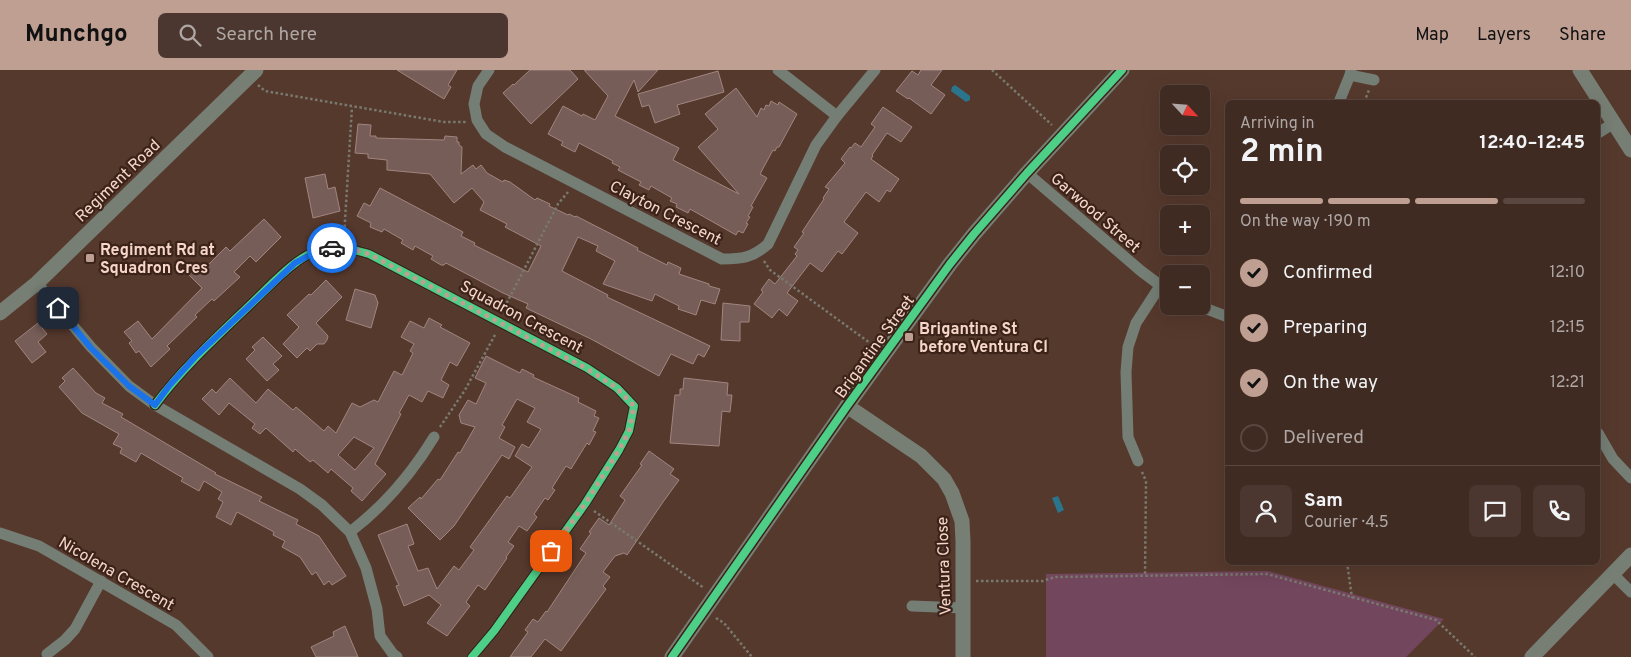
<!DOCTYPE html>
<meta charset="utf-8">
<style>
body{margin:0;font-family:Overpass,sans-serif;background:#4b372f;color:#f1f3f6;height:100vh;display:flex;flex-direction:column;font-size:19px;white-space:nowrap}
*{box-sizing:border-box;margin:0}
p{font-size:16px;color:#aea7a5}
.icon{flex:none;width:28px;height:28px;fill:none;stroke:currentColor;stroke-width:2;stroke-linecap:round;stroke-linejoin:round}
.map{position:relative;flex:1;overflow:hidden}
.side{position:absolute;left:1225px;top:30px;width:375px;height:465px;display:flex;flex-direction:column;background:#402b22;border-radius:8px;box-shadow:0 5px 20px #0002,0 0 0 1px #594740}
.side>*{flex:none}
.needle{width:32px;rotate:116deg}
.fabs{position:absolute;left:1160px;top:15px;display:grid;gap:10px}
.fabs a{display:grid;place-items:center;width:50px;height:50px;border-radius:8px;background:#402b22;box-shadow:0 5px 20px #0002,0 0 0 1px #594740;font-size:25px}
.pin{position:absolute;display:grid;place-items:center;width:42px;height:42px;color:#fff;margin:-21px;border-radius:10px;box-shadow:0 2px 8px #0006}
.courier{position:absolute;display:grid;place-items:center;width:50px;height:50px;margin:-25px;border:4px solid #1a73e8;border-radius:50%;background:#fff;color:#222;box-shadow:0 1px 6px #0007}
.headline em{font-style:normal;font-weight:700}
.headline div{display:flex;flex-direction:column-reverse}
.headline{display:flex;align-items:center;justify-content:space-between;height:85px;padding:0 15px}
h1{font-size:32px;font-weight:700;line-height:38px}
.bar{display:grid;grid-template-columns:repeat(4,1fr);gap:8px 5px;align-content:center;height:60px;padding:0 15px}
.bar i{height:6px;border-radius:4px;background:#594740}
.bar .active{background:#bf9f92}
.bar p{grid-column:span 4}
.line{display:flex;align-items:center;gap:12px;padding:0 15px;border-top:1px solid #594740}
.line div{flex:1}
.round{display:grid;place-items:center;flex:none;width:52px;height:52px;border-radius:8px;background:#4b372f}
ol{padding:0 15px;list-style:none}
li{display:flex;align-items:center;gap:15px;height:55px}
li p{margin-inline-start:auto}
li .icon{padding:5px;border-radius:50%;background:#bf9f92;color:#111;stroke-width:4}
li:last-child{color:#aea7a5}
li i{width:28px;height:28px;border:2px solid #594740;border-radius:50%}
header{display:flex;align-items:center;gap:30px;box-sizing:border-box;height:70px;padding:0 25px;background:#bf9f92;color:#111}
header strong{font-size:24px}
nav{display:flex;gap:28px;margin-inline-start:auto;font-size:18px}
.search{width:350px;height:45px;background:#4b372f;display:flex;align-items:center;gap:12px;box-sizing:border-box;padding:0 18px;border-radius:8px;color:#aea7a5;font-size:19px}
.map>svg:first-child{display:block}
.green{fill:#72465d}
.water{fill:#2b758c}
.building{fill:#765d57;stroke:#a08580;fill-rule:evenodd}
.lines{fill:none;stroke-linecap:round;stroke-linejoin:round}
.path{stroke:#79796f;stroke-width:2.5;stroke-dasharray:2.5 2.5;stroke-linecap:butt}
.street{stroke:#747e75;stroke-width:11}
.secondary{stroke:#777f74;stroke-width:15}
.cycleway-casing{stroke:#3b2319;stroke-width:11}
.cycleway{stroke:#4dcf88;stroke-width:8}
.done{stroke:#bf9f92;stroke-width:5;stroke-dasharray:0 9}
.route{stroke:#1a73e8;stroke-width:6}
.poi-dot{fill:#bf9f92;stroke:#3b2319;stroke-width:2}
.labels{text-anchor:middle;stroke-width:4.5;stroke-linejoin:round;paint-order:stroke}
.street-label{font-size:16px;fill:#f7d6c9;stroke:#3b2319}
.poi-label{font-size:16px;font-weight:bold;fill:#f7d6c9;stroke:#3b2319;text-anchor:start}
</style>
<header>
<strong>Munchgo</strong>
<div class="search"><svg class="icon" aria-label="search" viewBox="0 0 24 24"><circle cx="10" cy="10" r="6"/><path d="M15 15l6 6"/></svg>Search here</div>
<nav><a>Map</a><a>Layers</a><a>Share</a></nav>
</header>
<div class="map">
<svg width="1631" height="587" viewBox="0 0 1631 587">
<rect width="100%" height="100%" fill="#56392d"/>
<!-- green -->
<path class="green" d="M1268 501 1444 549 1406 587H1046V504Z"/>
<!-- water -->
<g class="water">
<path d="M955 15 970 26V30L966 32 951 21 952 17Z"/>
<path d="M1058 426 1064 440 1058 443 1052 428Z"/>
</g>
<!-- building -->
<g class="building">
<path d="M397 0H457L448 15 451 17 444 29Z"/>
<path d="M530 0H570L578 9 531 54 503 23 513 14 514 15Z"/>
<path d="M584 0H658L638 22 634 10 615 46 679 78 673 90 739 124 698 77 718 59 705 44 736 18 757 47 761 38 764 40 766 35 769 36 771 31 778 35 779 32 797 44 779 77H777L775 81 773 80 760 104 767 108 751 136 753 137 748 146 750 147 746 153 748 154 743 163 738 161 736 165 690 139 688 143 676 137 677 134 670 131 672 128 651 116 649 120 639 115 641 112 618 100 620 97 612 93 613 91 579 73 575 82 561 75 563 72 548 64 563 36 582 46 583 44 595 50 608 26Z"/>
<path d="M921 0H942L931 15 945 25 931 44 909 28 908 29 896 21 912 1 918 5Z"/>
<path d="M718 1 724 22 677 35 680 44 655 53 649 35 642 37 638 24Z"/>
<path d="M883 37 912 57 901 72 887 63 872 85 873 86 871 89 899 109 890 122 887 120 879 132 866 122 844 152 858 163 842 184 838 181 822 202 810 193 787 223 798 231 787 246 779 239 772 248 754 234 763 222 761 220 769 209 775 214 797 186 795 184 798 180 794 177 804 163 802 162 824 129 823 128 829 119 825 117 845 93 841 89 850 77 851 78 855 73 861 77 875 57 871 54Z"/>
<path d="M358 54 371 55 370 66H376V68L444 70 445 66 457 67V72H459V75L462 77 461 104 473 95 476 99 481 95 487 103 503 112 504 110 510 112 535 130 537 128 550 134 549 136 568 145 569 144 575 147 576 146 621 169 638 178 637 180 667 195 668 192 681 198 679 204 709 214V216L720 219 715 234 701 230 696 245 678 239 679 236 655 224 652 231 603 214 615 191 596 181 598 176 578 167 562 201 608 225 607 227 710 276 704 287 698 284 693 294 671 284 659 306 591 269 526 238 528 234 503 223 446 193 444 195H441L431 189 433 186 415 176 413 180 401 173 403 170 384 159 382 162 370 157 371 153 357 146 364 133 370 136 380 118 463 162 461 166 475 173 474 175 528 202 541 176 505 157 507 154 480 140 484 132 472 118 454 133 430 104 387 100V90L368 88V84L355 83Z"/>
<path d="M325 104 328 119 335 117 340 141 313 148 305 108Z"/>
<path d="M264 149 281 167 256 192 250 186 234 202 240 207 214 231 212 229 195 245 197 247 167 276 170 279 151 297 139 281 136 283 129 273 132 271 124 262 138 251 152 269 202 218 189 205 200 194 205 198 226 177 230 181Z"/>
<path d="M326 210 342 227 316 253 328 266 327 270 324 274H317L310 281 307 278 297 288 283 274 299 257 287 245 309 224 311 225Z"/>
<path d="M355 219 375 225 378 233 371 258 346 250Z"/>
<path d="M723 233 750 236 749 252H740V271L721 270Z"/>
<path d="M429 248 442 255 440 257 470 273 457 296 450 292 441 310 449 315 443 328 428 321 422 332 409 325 399 343 401 344 375 394 386 404 362 431 351 421 353 418 331 399 328 403 313 390 310 392 295 379 293 382 266 358 260 364 252 358 255 354 229 333 219 345 202 329 212 319 216 323 230 308 256 333 268 319 293 340 296 337 324 361 328 356 336 363 352 333 360 337 374 330 378 332 394 301 402 305 413 283 410 281 414 274 401 267 410 251 424 258ZM354 367 374 378 355 400 338 385Z"/>
<path d="M38 253 47 264 38 272 46 282 32 293 15 271Z"/>
<path d="M263 267 282 286 273 294 279 300 267 311 246 289 255 280 252 277Z"/>
<path d="M486 286 520 303 522 299 534 305 533 307 579 328 578 332 596 341 594 346 599 348 593 361 596 362 589 375 587 373 571 399 566 396 552 418 555 420 548 430 545 428 534 444 537 447 527 461 519 456 508 472 514 476 506 487 507 488 485 520 478 515 466 532 470 536 447 566 427 553 441 535 429 525 404 536 396 516 399 515 396 509 378 465 407 454 414 474 408 476 418 501 428 498 437 519 454 496 459 500 474 480 470 477 507 426 510 428 532 397 515 386 522 374 529 378 541 359 527 352 535 338 517 329 502 355 505 357 499 368 515 377 509 389 502 385 454 456 440 470 408 438 420 427 421 429 438 409 440 410 458 382 460 383 475 357 461 353 459 345 468 330 476 334 486 313 475 308Z"/>
<path d="M73 298 96 323 105 328 102 333 123 344 121 347 216 403 215 404 262 427 259 431 298 450 296 454 319 466 346 506 332 515 329 511 324 515 316 502 312 505 300 487 282 477 285 471 273 465 274 462 237 442 231 455 216 447 223 432 218 429 222 422 204 411 199 421 181 411 183 408 141 383 136 392 120 383 122 378 113 374 119 364 82 343 59 317 65 311 62 308Z"/>
<path d="M684 308 728 313 727 325H732L730 342 722 341 719 376 670 373 675 325H680V319H683Z"/>
<path d="M649 381 674 399 670 404 679 410 663 432 627 485 624 483 615 486 603 502 610 507 603 516 606 519 561 581 545 569 531 587H510L528 562 525 560 533 549 538 552 546 541 547 542 586 483 580 479 591 463 589 462 599 448 609 455 625 430 620 426 642 395 640 394Z"/>
<path d="M345 556 358 587H316L311 577 334 566 333 562Z"/>
</g>
<g class="lines">
<!-- path -->
<g class="path">
<path d="M992 0 1052 55"/>
<path d="M258 15 265 21 444 52H466"/>
<path d="M1366 32 1365 30 1369 20"/>
<path d="M344 167 352 37"/>
<path d="M764 191 770 200 870 273 875 274"/>
<path d="M502 242 558 134 568 122"/>
<path d="M440 357 465 320 496 263"/>
<path d="M1142 402 1146 411 1145 506"/>
<path d="M594 441 704 518"/>
<path d="M1347 492 1352 528"/>
<path d="M976 511H1043L1055 507 1267 504 1436 550 1475 587"/>
<path d="M716 548 724 553 752 587"/>
</g>
<!-- street -->
<g class="street">
<path d="M489 0 478 16 474 34 477 50 486 64 505 77 722 189C742 189 752 188 768 174L816 75 837 46 875 0"/>
<path d="M778 0 837 46"/>
<path d="M1350 5 1374 10"/>
<path d="M1339 32 1350 5 1351 0"/>
<path d="M1598 63 1614 53"/>
<path d="M1027 103 1141 201 1169 222"/>
<path d="M37 213 91 277 129 316 155 335 300 419 322 435 350 462 366 498 377 539 380 566 393 584 397 587"/>
<path d="M1199 236 1228 247"/>
<path d="M155 335C184 296 220 264 255 230 273 213 297 186 321 179 337 174 354 180 369 184L587 298 617 318 634 336 629 361 619 380 585 434 494 561 472 587"/>
<path d="M1598 363 1613 389 1631 408"/>
<path d="M1138 391 1128 367 1126 302 1128 277 1136 253 1160 216"/>
<path d="M350 462C384 436 412 403 434 367"/>
<path d="M0 463 39 476 176 555 208 587"/>
<path d="M1613 504 1631 522"/>
<path d="M912 536 963 538"/>
<path d="M47 584 65 570 75 559 101 511"/>
</g>
<!-- secondary -->
<g class="secondary">
<path d="M1580 0 1631 80"/>
<path d="M0 243 37 213 256 0"/>
<path d="M847 336 921 386 944 409 952 423 962 451 963 471V587"/>
<path d="M672 587 847 336 950 194 974 164 1027 103 1122 0"/>
<path d="M1532 587 1631 485"/>
</g>
<defs>
<g id="cycleway">
<path d="M155 335C184 296 220 264 255 230 273 213 297 186 321 179 337 174 354 180 369 184L587 298 617 318 634 336 629 361 619 380 585 434 494 561 472 587"/>
<path d="M672 587 847 336 950 194 974 164 1027 103 1122 0"/>
</g>
</defs>
<!-- cycleway casing -->
<use href="#cycleway" class="cycleway-casing"/>
<!-- cycleway -->
<use href="#cycleway" class="cycleway"/>
</g>
<g class="lines">
<!-- done -->
<path class="done" d="M332 178 344 177 369 184 586 298 617 318 634 336 629 361 619 380 585 434 551 481"/>
<!-- route -->
<path class="route" d="M58 238 91 278 129 316 155 335 169 316 197 285 295 193 321 179 332 178"/>
</g>
<!-- markers -->
<g class="poi-dot">
<rect x="85" y="183" width="10" height="10" rx="2.5"/>
<rect x="904" y="262" width="10" height="10" rx="2.5"/>
</g>
<g class="labels">
<!-- street labels -->
<g class="street-label">
<text transform="translate(117 110) rotate(-44)" y="6">Regiment Road</text>
<text transform="translate(666 142) rotate(27)" y="6">Clayton Crescent</text>
<text transform="translate(1096 142) rotate(41)" y="6">Garwood Street</text>
<text transform="translate(522 246) rotate(28)" y="6">Squadron Crescent</text>
<text transform="translate(874 276) rotate(-54)" y="6">Brigantine Street</text>
<text transform="translate(943 496) rotate(-92)" y="6">Ventura Close</text>
<text transform="translate(117 503) rotate(30)" y="6">Nicolena Crescent</text>
</g>
<!-- poi labels -->
<g class="poi-label">
<text x="100" y="185">Regiment Rd at<tspan x="100" dy="18">Squadron Cres</tspan></text>
<text x="919" y="264">Brigantine St<tspan x="919" dy="18">before Ventura Cl</tspan></text>
</g>
</g>
</svg>
<div class="fabs">
<a><svg class="needle" viewBox="-14 -14 28 28"><path d="M0-13l5 13h-10z" fill="#e53935"/><path d="M0 13l5-13h-10z" fill="#aea7a5"/></svg></a>
<a><svg class="icon" aria-label="locate" viewBox="0 0 24 24"><circle cx="12" cy="12" r="6"/><path d="M12 2v4M12 18v4M2 12h4M18 12h4"/></svg></a>
<a>+</a>
<a>−</a>
</div>
<div class="pin" style="left:551px;top:481px;background:#ea580c"><svg class="icon" aria-label="bag" viewBox="0 0 24 24"><path d="M5 8h14l-1 12H6zM9 8a3 3 0 0 1 6 0"/></svg></div>
<div class="pin" style="left:58px;top:238px;background:#1f2937"><svg class="icon" aria-label="home" viewBox="0 0 24 24"><path d="M3 11l9-7 9 7M6 9v11h12V9"/></svg></div>
<div class="courier" style="left:332px;top:178px"><svg class="icon" aria-label="car" viewBox="0 0 24 24"><path d="M5 17H2v-5l4-1 3-4h7l3 4 3 1v5h-3M9 17h6M6 11h13"/><circle cx="7" cy="17" r="2"/><circle cx="17" cy="17" r="2"/></svg></div>
<section class="side">
<div class="headline"><div><h1>2 min</h1><p>Arriving in</p></div><em>12:40–12:45</em></div>
<div class="bar"><i class="active"></i><i class="active"></i><i class="active"></i><i></i><p>On the way · 190 m</p></div>
<ol>
<li><svg class="icon" aria-label="check" viewBox="0 0 24 24"><path d="M5 12l5 5 9-10"/></svg>Confirmed<p>12:10</p></li>
<li><svg class="icon" aria-label="check" viewBox="0 0 24 24"><path d="M5 12l5 5 9-10"/></svg>Preparing<p>12:15</p></li>
<li><svg class="icon" aria-label="check" viewBox="0 0 24 24"><path d="M5 12l5 5 9-10"/></svg>On the way<p>12:21</p></li>
<li><i></i>Delivered</li>
</ol>
<div class="line" style="height:90px"><a class="round"><svg class="icon" aria-label="person" viewBox="0 0 24 24"><circle cx="12" cy="8" r="4"/><path d="M4 21q1-7 8-7t8 7"/></svg></a><div><b>Sam</b><p>Courier · 4.5</p></div><a class="round"><svg class="icon" aria-label="chat" viewBox="0 0 24 24"><path d="M4 5h16v11H9l-5 4z"/></svg></a><a class="round"><svg class="icon" aria-label="phone" viewBox="0 0 24 24"><path d="M5 4h4l2 5-3 2q2 4 5 5l2-3 5 2v4C11 20 4 13 5 4z"/></svg></a></div>
</section>
</div>
